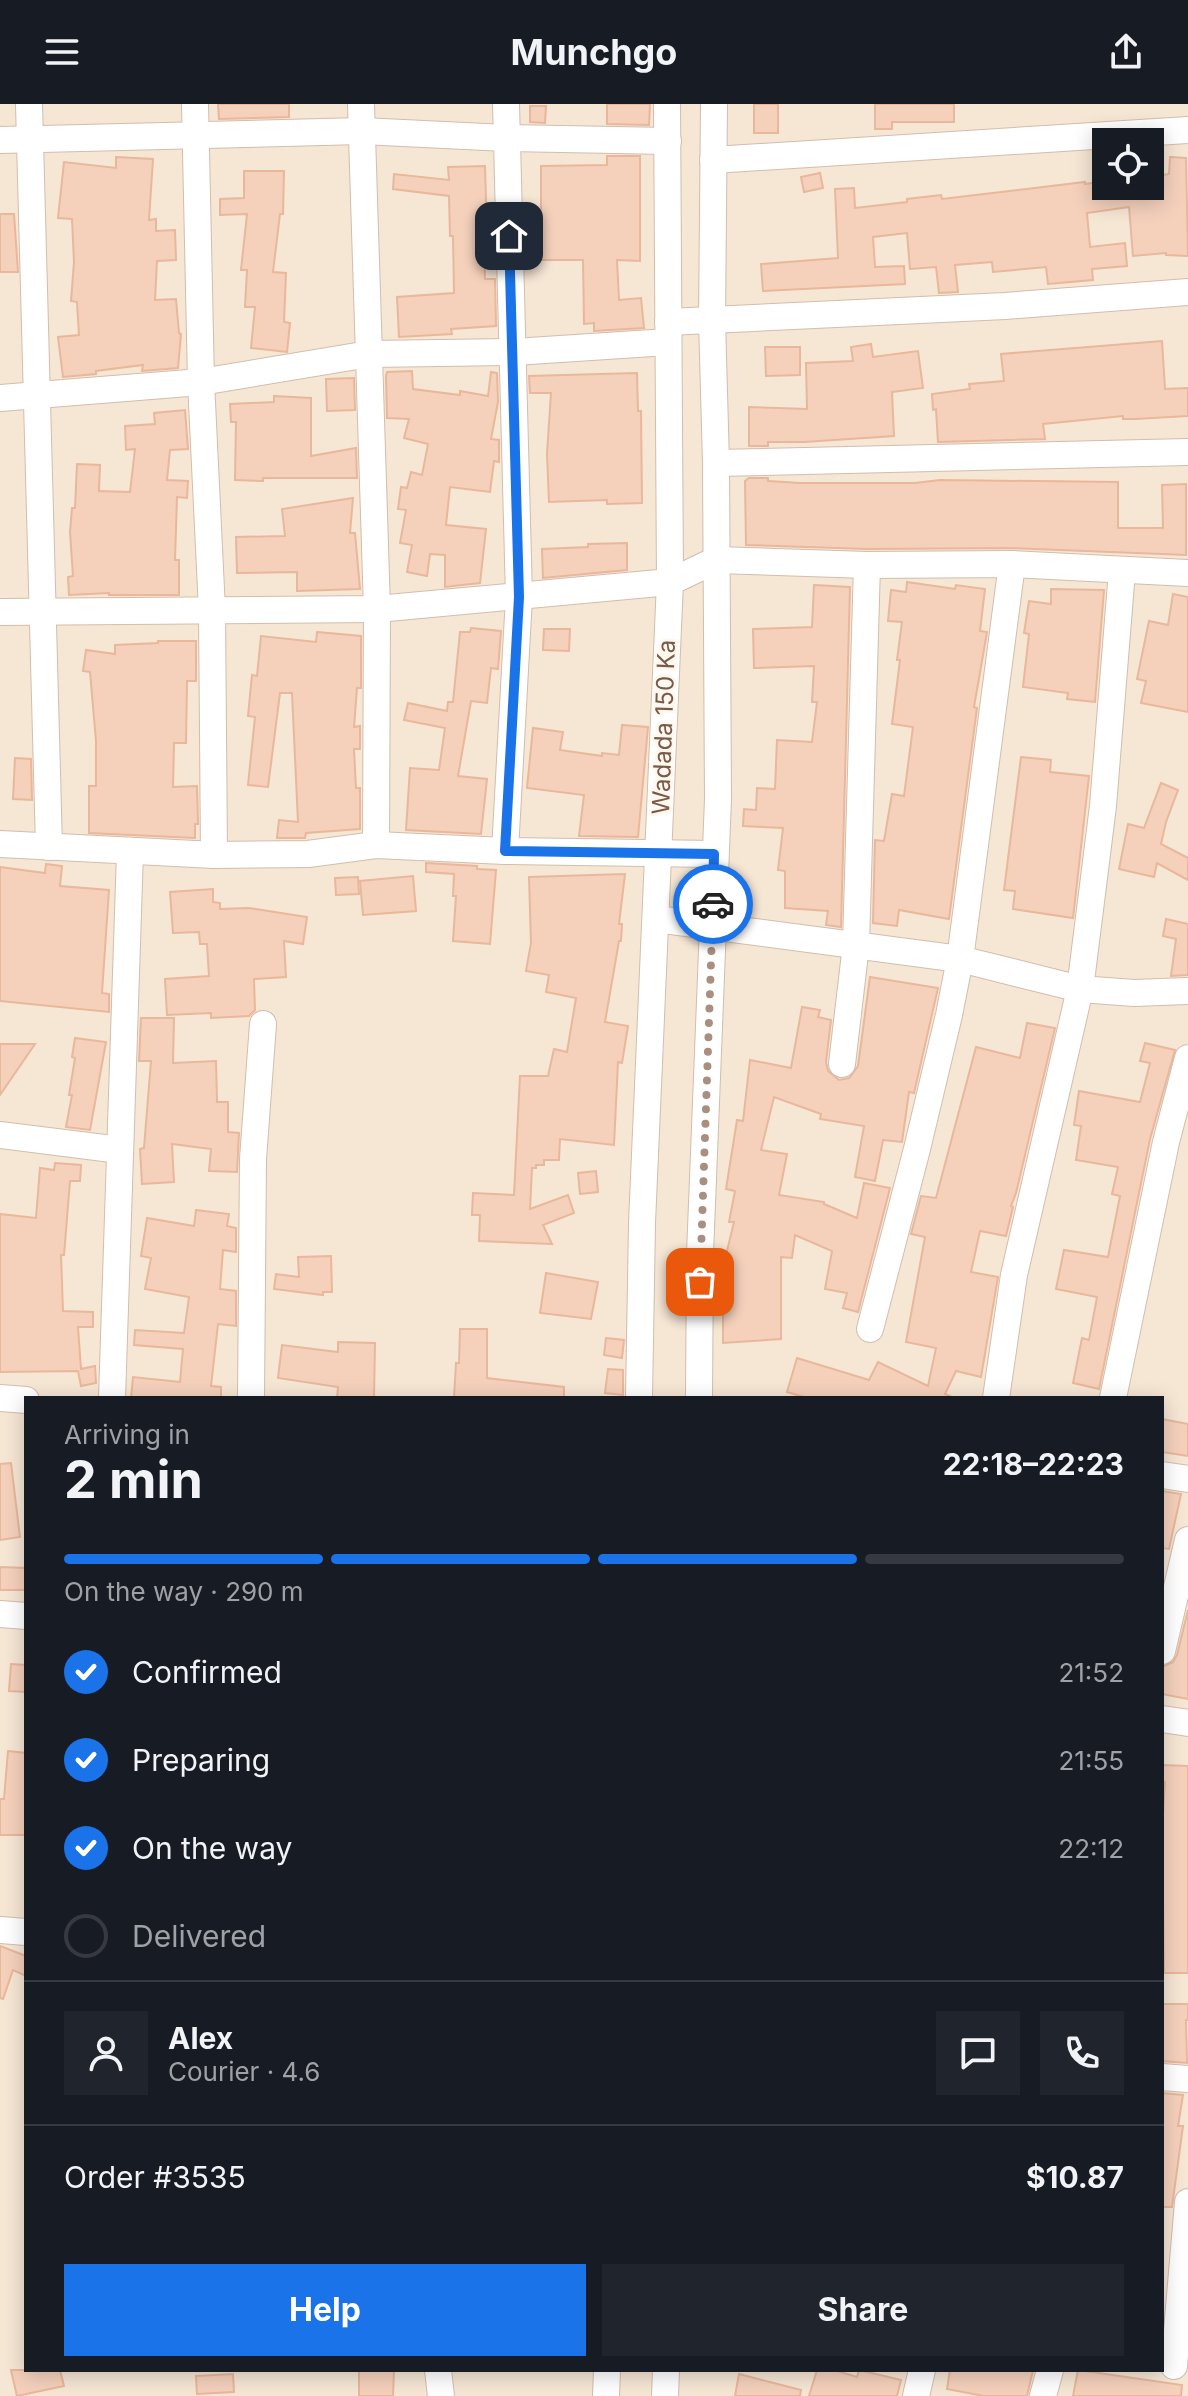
<!DOCTYPE html>
<meta charset="utf-8">
<style>
body{margin:0;font-family:Inter,sans-serif;background:#20242c;color:#f1f3f6;height:100vh;display:flex;flex-direction:column;font-size:30px;white-space:nowrap}
*{box-sizing:border-box;margin:0}
p{font-size:26px;color:#9ea1a6}
.icon{flex:none;width:44px;height:44px;fill:none;stroke:currentColor;stroke-width:2;stroke-linecap:round;stroke-linejoin:round}
.map{position:relative;flex:1;overflow:hidden}
.details{position:absolute;left:24px;top:1292px;width:1140px;height:976px;display:flex;flex-direction:column;background:#171b24;border-radius:0px;box-shadow:0 4px 20px #0003}
.details>*{flex:none}
.fabs{position:absolute;left:1092px;top:24px;display:grid;gap:16px}
.fabs a{display:grid;place-items:center;width:72px;height:72px;border-radius:0px;background:#171b24;box-shadow:0 4px 20px #0003;font-size:40px}
.pin{position:absolute;display:grid;place-items:center;width:68px;height:68px;color:#fff;margin:-34px;border-radius:16px;box-shadow:0 4px 12px #0006}
.courier{position:absolute;display:grid;place-items:center;width:80px;height:80px;margin:-40px;border:6px solid #1a73e8;border-radius:50%;background:#fff;color:#222;box-shadow:0 2px 10px #0007}
.summary em{font-style:normal;font-weight:700}
.summary div{display:flex;flex-direction:column-reverse}
.summary{display:flex;align-items:center;justify-content:space-between;height:136px;padding:0 40px}
h1{font-size:52px;font-weight:700;line-height:60px}
.bar{display:grid;grid-template-columns:repeat(4,1fr);gap:12px 8px;align-content:center;height:96px;padding:0 40px}
.bar i{height:10px;border-radius:6px;background:#363941}
.bar .on{background:#1a73e8}
.bar p{grid-column:span 4}
.line{display:flex;align-items:center;gap:20px;padding:0 40px;border-top:2px solid #363941}
.line div{flex:1}
.round{display:grid;place-items:center;flex:none;width:84px;height:84px;border-radius:0px;background:#20242c}
ol{padding:0 40px;list-style:none}
li{display:flex;align-items:center;gap:24px;height:88px}
li p{margin-inline-start:auto}
li .icon{padding:8px;border-radius:50%;background:#1a73e8;color:#fff;stroke-width:4}
li:last-child{color:#9ea1a6}
li i{width:44px;height:44px;border:4px solid #363941;border-radius:50%}
.button{display:flex;gap:16px;margin-top:auto;padding:16px 40px}
.button a{flex:1;height:92px;border-radius:0px;background:#1a73e8;color:#fff;font-size:32px;font-weight:700;line-height:92px;text-align:center}
.button a+a{background:#20242c;color:#f1f3f6}
header{display:flex;justify-content:space-between;align-items:center;height:104px;padding:0 40px;background:#171b24;font-size:36px;font-weight:700}
.map>svg:first-child{display:block}
.residential{fill:#f6e6d4;fill-rule:evenodd}
.building{fill:#f5d1bc;stroke:#e9b79b;stroke-width:2}
.lines{fill:none;stroke-linecap:round;stroke-linejoin:round}
.minor-casing{stroke:#d3bdae;stroke-width:28}
.minor{stroke:#fff;stroke-width:26}
.done{stroke:#a88f80;stroke-width:8;stroke-dasharray:0 14.4}
.route{stroke:#1a73e8;stroke-width:10}
.labels{text-anchor:middle;stroke-width:6;stroke-linejoin:round;paint-order:stroke}
.street-label{font-size:24px;fill:#795949;stroke:#fff8ee}
</style>
<header><svg class="icon" aria-label="menu" viewBox="0 0 24 24"><path d="M4 6h16M4 12h16M4 18h16"/></svg>Munchgo<svg class="icon" aria-label="share" viewBox="0 0 24 24"><path d="M12 15V3M7 8l5-5 5 5M5 13v7h14v-7"/></svg></header>
<div class="map">
<svg width="1188" height="2292" viewBox="0 0 1188 2292">
<rect width="100%" height="100%" fill="#fef4e6"/>
<!-- residential -->
<path class="residential" d="M0 0H1188V2292H0ZM1106 38H1150V82H1106ZM26 1294H1162V2266H26Z"/>
<!-- building -->
<g class="building">
<path d="M218 0H289V13L219 15Z"/>
<path d="M607 0H650L649 21 607 20Z"/>
<rect x="754" y="0" width="24" height="29"/>
<path d="M875 0H954V18H892V25H875Z"/>
<path d="M530 2H546L545 19 530 18Z"/>
<path d="M607 52H640V157L617 156 619 196 641 194 644 224 594 227V219L584 220 583 156H541V62L607 61Z"/>
<path d="M116 53 153 55 149 116 156 115V127L175 126 176 156 157 157 155 196 176 195 179 229 181 230 178 264 142 267 143 261 96 267V270L63 273 58 233 79 231 77 198 71 197 74 158 72 115 58 114 64 58 116 64Z"/>
<path d="M1170 53 1186 54 1188 152 1166 151V149L1133 152 1129 103 1087 109 1090 143 1125 139 1127 162 1092 165 1093 176 1048 180 1046 163 993 168 992 158 955 161 958 188 939 189 936 163 910 165 907 129 873 133 875 163 904 162 905 180 763 187 761 160 838 154 835 85 854 84 855 104 907 98V95L941 91 942 95 1085 78V80L1106 77V82H1150V73L1169 70Z"/>
<path d="M485 62 487 131H484L485 175H495L496 222 451 225 452 230 399 233 397 193 454 189 453 132H450L449 92 393 85 394 70 449 76 448 63Z"/>
<path d="M244 67H284L283 110H280L273 168 286 169 284 218 290 219 287 248 251 244 255 203H245L247 166H241L247 110 220 111V95L244 94Z"/>
<path d="M820 69 823 84 804 88 801 73Z"/>
<path d="M0 110H14L18 168H0Z"/>
<path d="M1162 237 1165 285 1188 284V312L1135 315H1123V312L1043 320 1045 335 938 338 936 305 933 306 932 290 970 285 969 280 1004 277 1001 250Z"/>
<path d="M871 240 873 253 918 247 923 284 892 288 894 332 804 338H768V342H749V303L807 305 806 259 853 257 851 243Z"/>
<path d="M765 243H800V271L766 272Z"/>
<path d="M412 267 413 285 460 291V287L488 292 491 268 497 269 498 298 491 335 499 336V358L494 357 490 388 450 383 446 421 486 425 480 479 445 483V451L430 450 427 472 407 468 412 441 400 439 406 406 398 405 401 383 407 384 411 368 422 371 428 340 404 334 409 315 387 314 386 272 387 268Z"/>
<path d="M637 269 638 307H641L642 399 607 400V396L549 398 547 350 551 289H530L529 272Z"/>
<path d="M354 274 355 306 327 307 326 275Z"/>
<path d="M274 292 311 294V352L356 344 357 374H263V377L235 376 236 318H231L230 300 274 298Z"/>
<path d="M185 306 188 345 170 346 167 376 188 377 187 394 177 393 175 456H179V491H109V489L69 491 68 473 73 472 70 428 72 404H75L77 360 100 361 99 387 130 388 135 345 126 346 125 322 155 320 154 309Z"/>
<path d="M749 374H768V377L800 379H915L940 376 1118 378V424H1163L1162 381 1186 380V451L1012 444 867 445 746 441 745 377Z"/>
<path d="M353 394 350 429H355L360 485 297 487V468L237 469 236 433 285 432 282 405Z"/>
<path d="M627 439V466L543 474 542 445 588 443V440Z"/>
<path d="M907 478 955 485 956 481 985 485 980 527 987 528 974 603 977 604 949 815 899 806 897 822 873 819 875 736 884 737 892 690 904 692 913 623 892 620 900 556H897L902 518 888 517 891 486 906 488Z"/>
<path d="M814 481 850 483 841 823 826 821 828 807 785 804V767L778 766 783 724 743 722 744 705 756 706 757 684 775 685 777 636 812 638 817 598H812L814 562 754 564 753 525 812 523Z"/>
<path d="M1051 485 1104 486 1095 598 1067 595 1068 589 1023 583 1029 530 1024 529 1029 497 1051 500Z"/>
<path d="M1173 490 1188 493V608L1141 599 1146 577 1137 575 1149 517 1168 521Z"/>
<path d="M471 524 501 527 498 565 491 564 487 599 471 597 458 672 487 675 481 730 406 726 410 664 439 666 445 624 404 616 408 599 447 607 448 598H453L460 528H470Z"/>
<path d="M544 525H570L569 547 543 546Z"/>
<path d="M317 528 361 532V584H357L354 623 360 622V645H354L356 684H360V725L306 729 305 734H277L279 716 298 718 292 589H280L268 683 248 681 255 613 248 612 252 571 257 572 261 532 316 538Z"/>
<path d="M158 537H196V577H187L186 639H174L173 683 197 682 198 720H195V734L89 729V682H96V637L90 568 83 567 86 546 115 550V541L158 539Z"/>
<path d="M622 621 648 623 638 733 579 732 584 691 527 684 533 624 563 628 560 646 602 652V649L619 651Z"/>
<path d="M1021 653 1051 656 1050 668 1089 672 1073 814 1013 805 1015 787 1004 786Z"/>
<path d="M15 654 31 655 32 696 13 695Z"/>
<path d="M1161 679 1178 686 1166 718 1161 740 1188 754V776L1157 759 1154 773 1119 765 1128 720 1144 724Z"/>
<path d="M426 759 477 762V765L496 766 490 840 453 837 456 792H453L454 770 426 768Z"/>
<path d="M46 760 62 762 60 782 109 786 102 889 109 890V908L0 897V763L45 769Z"/>
<path d="M625 770 619 820H622L621 837H619L605 918 628 922 622 959 618 958 614 1041 560 1035 559 1056H544V1061H536V1064H532L530 1105 568 1091 574 1109 543 1121 552 1140 479 1137 480 1111H472L473 1089 514 1091 520 972H548L554 945 567 948 576 894 546 888 549 871 526 867 531 839 529 773Z"/>
<path d="M413 772 416 807 363 811 360 777Z"/>
<path d="M358 773 359 790 336 791 335 774Z"/>
<path d="M213 785V798L220 799V805L249 804 307 813 303 840 284 837 286 873 254 875 255 906 249 912 211 914V909L167 911 165 875 209 872 207 840H200L199 828 173 829 170 788Z"/>
<path d="M1166 815 1188 820V871L1171 872 1176 835 1163 832Z"/>
<path d="M870 873 938 884 914 989 909 988 902 1038 883 1036 875 1077 855 1073 864 1022 820 1015 821 1010 774 993 761 1046 787 1050 779 1091 824 1098V1100L857 1114 864 1079 890 1084 858 1208 843 1204 847 1189 825 1185 832 1147 795 1131 792 1154 781 1153V1235L723 1239V1151H726L734 1118H729L735 1087 726 1085 737 1016 743 1017 750 956 791 964 802 903 820 906 818 913 831 916 826 958 828 967 839 976 849 974 858 962Z"/>
<path d="M141 914H174L173 959 216 957 217 998H228V1028L239 1029 237 1068 209 1067 211 1045 172 1040 174 1078 142 1080 140 1045 144 1044 151 957H139Z"/>
<path d="M1027 919 1055 924 1016 1089 1011 1102 1013 1103 1006 1132 980 1127 971 1168 998 1173 981 1273 956 1267 945 1290 954 1294H807L787 1288 797 1254 869 1276 878 1258 928 1282 936 1244 906 1238 925 1133 911 1130 921 1092 936 1094 976 943 1020 954Z"/>
<path d="M75 934 106 938 90 1026 66 1023 72 991H69L75 954 72 953Z"/>
<path d="M1145 939 1175 946 1150 1035 1099 1285 1073 1279 1082 1234 1089 1236 1097 1193 1056 1185 1064 1146 1108 1153 1120 1092 1112 1090 1118 1063 1076 1056 1081 1022 1074 1021 1079 987 1140 998 1150 959 1140 957Z"/>
<path d="M0 940H35L0 991Z"/>
<path d="M55 1059 81 1061 80 1077H70L64 1151H61L63 1207 93 1208V1223H78L81 1265 95 1262 96 1279 81 1282 78 1267 0 1268V1110L36 1114 40 1064 54 1066Z"/>
<path d="M596 1067 598 1088 580 1090 578 1069Z"/>
<path d="M196 1106 229 1110 227 1122 236 1124V1148L223 1146 220 1185 236 1187V1222L218 1220 211 1282 221 1283V1294H131L133 1273 180 1278 183 1245 134 1241 135 1226 184 1229 189 1193 145 1185 151 1154 141 1152 147 1114 194 1122Z"/>
<path d="M331 1152 332 1188H323V1191L274 1185 276 1170 299 1173 298 1153Z"/>
<path d="M546 1169 598 1178 591 1215 540 1209Z"/>
<path d="M460 1225H487V1274L564 1283V1294H454L456 1259H459Z"/>
<path d="M606 1234 624 1236 622 1254 604 1251Z"/>
<path d="M338 1238 375 1239 374 1294H337L338 1283 278 1274 282 1241 338 1248Z"/>
<path d="M608 1265 623 1266V1291L605 1289Z"/>
<path d="M1162 1315 1188 1320V1352L1162 1348Z"/>
<path d="M11 1359 20 1433 0 1436V1360Z"/>
<path d="M1162 1387 1181 1390 1169 1445 1162 1444Z"/>
<path d="M0 1463 26 1464V1486H0Z"/>
<path d="M1188 1506V1595L1162 1590V1563L1173 1558 1177 1551Z"/>
<path d="M11 1560 26 1561V1588L9 1587Z"/>
<path d="M8 1647 26 1649V1731H0V1695H4Z"/>
<path d="M1162 1661 1188 1662V1869H1164L1162 1724 1165 1678 1162 1677Z"/>
<path d="M0 1842 26 1852V1872L13 1866 3 1895 0 1894Z"/>
<path d="M1162 1900H1188V1916H1186L1187 1959 1162 1957Z"/>
<path d="M1162 1989 1183 1991 1178 2022H1183L1172 2103H1162Z"/>
<path d="M11 2266H60L64 2282 17 2292Z"/>
<path d="M359 2266H394L393 2292H359Z"/>
<path d="M817 2266H834L857 2273 859 2266 901 2276 897 2292H809Z"/>
<path d="M950 2266H1033L1027 2292H984L947 2285Z"/>
<path d="M1078 2266 1182 2281 1181 2292H1073Z"/>
<path d="M233 2270 234 2288 197 2290 196 2272Z"/>
<path d="M739 2270 801 2286 800 2292H735Z"/>
</g>
<g class="lines">
<defs>
<g id="minor">
<path d="M29 0 49 743"/>
<path d="M195 0 201 278 212 506 214 751"/>
<path d="M361 0 377 505 376 741"/>
<path d="M0 36 362 27 506 34 668 37"/>
<path d="M713 56 1188 26"/>
<path d="M668 218 1005 202 1188 188"/>
<path d="M0 294 201 278 369 250 514 248 668 238"/>
<path d="M716 359 1188 348"/>
<path d="M0 508 377 505 670 478 716 456 867 461 1012 460 1188 469"/>
<path d="M0 740 214 751 308 750 376 741 505 747 714 750"/>
<path d="M505 747 519 493 506 0"/>
<path d="M656 815 960 855 1080 885 1134 889 1188 887"/>
<path d="M842 960 856 841 867 461"/>
<path d="M0 1031 120 1046"/>
<path d="M870 1225 917 1045 949 911 960 855 1012 460"/>
<path d="M0 1294 26 1296"/>
<path d="M112 1294 130 748"/>
<path d="M251 1294 253 1055 263 920"/>
<path d="M639 1294 642 1119 670 478 667 0"/>
<path d="M699 1294 700 1150 718 695 716 359 712 217 714 0"/>
<path d="M996 1294 1014 1171 1080 885 1103 702 1122 467"/>
<path d="M1113 1294 1166 1038 1188 954"/>
<path d="M1162 1371 1188 1375"/>
<path d="M0 1510 26 1512"/>
<path d="M1162 1547 1188 1436"/>
<path d="M1162 1615 1188 1619"/>
<path d="M0 1826 26 1828"/>
<path d="M1162 1973 1188 1975"/>
<path d="M1174 2262 1188 2098"/>
<path d="M438 2266 441 2292"/>
<path d="M606 2292 607 2266"/>
<path d="M665 2292 666 2266"/>
<path d="M916 2292 922 2266"/>
<path d="M1043 2292 1050 2266"/>
</g>
</defs>
<!-- minor casing -->
<use href="#minor" class="minor-casing"/>
<!-- minor -->
<use href="#minor" class="minor"/>
</g>
<g class="lines">
<!-- done -->
<path class="done" d="M700 1178 713 800"/>
<!-- route -->
<path class="route" d="M509 132 519 493 505 747 714 750 713 800"/>
</g>
<g class="labels">
<!-- street labels -->
<g class="street-label">
<text transform="translate(664 623) rotate(-88)" y="8">Wadada 150 Ka</text>
</g>
</g>
</svg>
<div class="fabs">
<a><svg class="icon" aria-label="locate" viewBox="0 0 24 24"><circle cx="12" cy="12" r="6"/><path d="M12 2v4M12 18v4M2 12h4M18 12h4"/></svg></a>
</div>
<div class="pin" style="left:700px;top:1178px;background:#ea580c"><svg class="icon" aria-label="bag" viewBox="0 0 24 24"><path d="M5 8h14l-1 12H6zM9 8a3 3 0 0 1 6 0"/></svg></div>
<div class="pin" style="left:509px;top:132px;background:#1f2937"><svg class="icon" aria-label="home" viewBox="0 0 24 24"><path d="M3 11l9-7 9 7M6 9v11h12V9"/></svg></div>
<div class="courier" style="left:713px;top:800px"><svg class="icon" aria-label="car" viewBox="0 0 24 24"><path d="M5 17H2v-5l4-1 3-4h7l3 4 3 1v5h-3M9 17h6M6 11h13"/><circle cx="7" cy="17" r="2"/><circle cx="17" cy="17" r="2"/></svg></div>
<section class="details">
<div class="summary"><div><h1>2 min</h1><p>Arriving in</p></div><em>22:18–22:23</em></div>
<div class="bar"><i class="on"></i><i class="on"></i><i class="on"></i><i></i><p>On the way · 290 m</p></div>
<ol>
<li><svg class="icon" aria-label="check" viewBox="0 0 24 24"><path d="M5 12l5 5 9-10"/></svg>Confirmed<p>21:52</p></li>
<li><svg class="icon" aria-label="check" viewBox="0 0 24 24"><path d="M5 12l5 5 9-10"/></svg>Preparing<p>21:55</p></li>
<li><svg class="icon" aria-label="check" viewBox="0 0 24 24"><path d="M5 12l5 5 9-10"/></svg>On the way<p>22:12</p></li>
<li><i></i>Delivered</li>
</ol>
<div class="line" style="height:144px"><a class="round"><svg class="icon" aria-label="person" viewBox="0 0 24 24"><circle cx="12" cy="8" r="4"/><path d="M4 21q1-7 8-7t8 7"/></svg></a><div><b>Alex</b><p>Courier · 4.6</p></div><a class="round"><svg class="icon" aria-label="chat" viewBox="0 0 24 24"><path d="M4 5h16v11H9l-5 4z"/></svg></a><a class="round"><svg class="icon" aria-label="phone" viewBox="0 0 24 24"><path d="M5 4h4l2 5-3 2q2 4 5 5l2-3 5 2v4C11 20 4 13 5 4z"/></svg></a></div>
<div class="line" style="height:104px"><div>Order #3535</div><b>$10.87</b></div>
<div class="button"><a>Help</a><a>Share</a></div>
</section>
</div>
